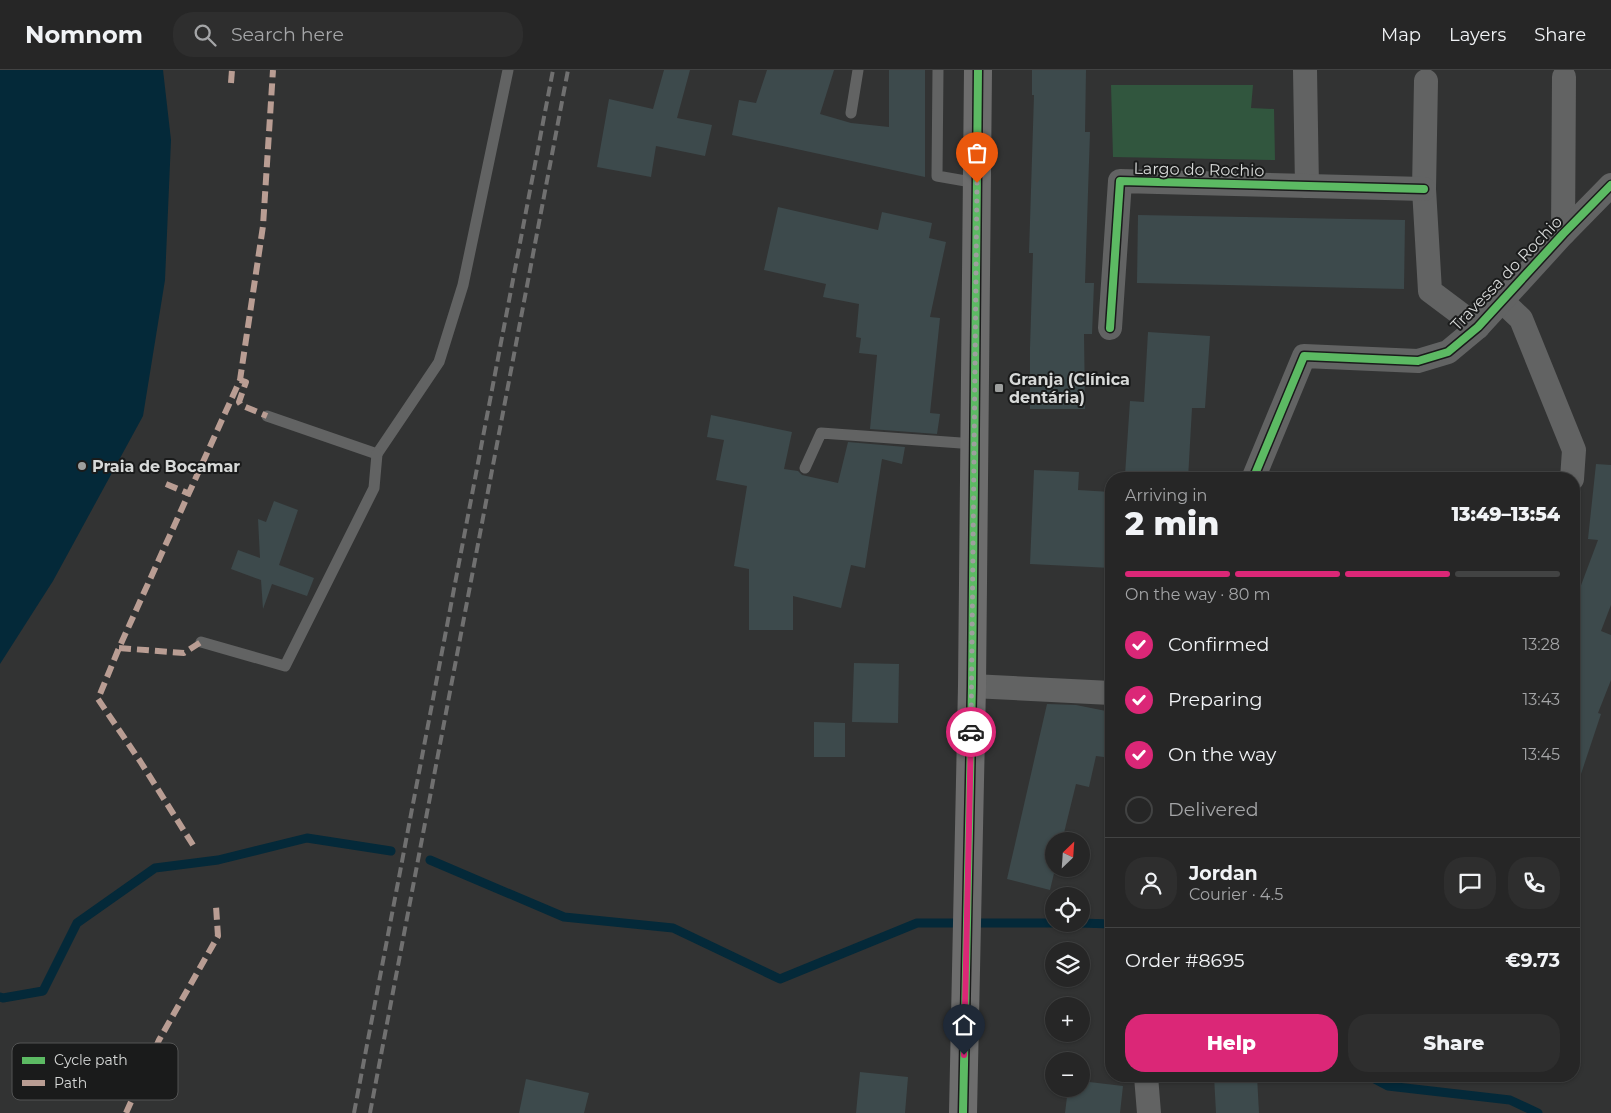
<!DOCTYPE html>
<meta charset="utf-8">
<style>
body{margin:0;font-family:Montserrat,sans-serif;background:#2e2e2e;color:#f1f3f6;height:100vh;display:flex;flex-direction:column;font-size:19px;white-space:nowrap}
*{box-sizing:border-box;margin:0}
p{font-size:16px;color:#a4a5a7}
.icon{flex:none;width:28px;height:28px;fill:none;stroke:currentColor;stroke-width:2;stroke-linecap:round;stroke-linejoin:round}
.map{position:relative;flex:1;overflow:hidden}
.side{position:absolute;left:1105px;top:402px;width:475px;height:610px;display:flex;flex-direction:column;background:#262626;border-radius:20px;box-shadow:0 1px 4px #0004,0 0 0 1px #424343}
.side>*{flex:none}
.needle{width:32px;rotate:25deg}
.buttons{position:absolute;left:1045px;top:762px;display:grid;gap:10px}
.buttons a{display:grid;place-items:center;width:45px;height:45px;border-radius:50%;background:#262626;box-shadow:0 1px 4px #0004,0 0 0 1px #424343;font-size:25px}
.pin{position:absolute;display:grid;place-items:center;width:42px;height:42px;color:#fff;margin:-51px -21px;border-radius:50% 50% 50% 0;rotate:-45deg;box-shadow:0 0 5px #0007}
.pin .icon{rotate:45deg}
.courier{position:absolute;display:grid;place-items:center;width:50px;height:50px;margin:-25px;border:4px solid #db2777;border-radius:50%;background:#fff;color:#222;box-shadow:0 1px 6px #0007}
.overview em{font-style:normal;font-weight:800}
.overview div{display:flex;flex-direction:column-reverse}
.overview{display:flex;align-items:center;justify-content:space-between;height:85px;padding:0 20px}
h1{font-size:32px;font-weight:800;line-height:38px}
.bar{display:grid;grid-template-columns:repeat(4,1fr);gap:8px 5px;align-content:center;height:60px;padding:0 20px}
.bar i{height:6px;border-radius:4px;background:#424343}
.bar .current{background:#db2777}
.bar p{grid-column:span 4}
.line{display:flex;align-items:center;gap:12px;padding:0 20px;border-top:1px solid #424343}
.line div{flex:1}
.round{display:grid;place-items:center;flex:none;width:52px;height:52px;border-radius:20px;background:#2e2e2e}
ol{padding:0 20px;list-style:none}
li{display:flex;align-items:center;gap:15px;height:55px}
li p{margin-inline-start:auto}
li .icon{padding:5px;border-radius:50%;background:#db2777;color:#fff;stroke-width:4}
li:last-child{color:#a4a5a7}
li i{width:28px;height:28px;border:2px solid #424343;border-radius:50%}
.cta{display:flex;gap:10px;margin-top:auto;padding:10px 20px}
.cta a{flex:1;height:58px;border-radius:20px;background:#db2777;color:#fff;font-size:20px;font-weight:800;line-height:58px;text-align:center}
.cta a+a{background:#2e2e2e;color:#f1f3f6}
header{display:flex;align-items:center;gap:30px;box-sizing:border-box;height:70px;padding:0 25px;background:#262626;border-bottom:1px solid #424343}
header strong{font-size:24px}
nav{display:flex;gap:28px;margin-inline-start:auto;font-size:18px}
.search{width:350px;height:45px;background:#2e2e2e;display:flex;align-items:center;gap:12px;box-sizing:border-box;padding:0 18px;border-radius:20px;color:#a4a5a7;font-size:19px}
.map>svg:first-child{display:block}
.green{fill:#31563e}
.water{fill:#042939}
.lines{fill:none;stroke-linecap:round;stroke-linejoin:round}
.stream{stroke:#042939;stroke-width:9}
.building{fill:#3d4a4c}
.lane{stroke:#626363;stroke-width:11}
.street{stroke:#626363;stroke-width:24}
.primary{stroke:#6d6d6d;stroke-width:28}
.rail{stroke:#707070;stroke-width:4;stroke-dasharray:10 5;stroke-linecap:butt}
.quiet{stroke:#b99d93;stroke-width:6;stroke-dasharray:12 6;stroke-linecap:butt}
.cycleway-casing{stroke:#1a1b1b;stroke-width:11}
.cycleway{stroke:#5cba63;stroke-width:8}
.done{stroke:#9d9f9e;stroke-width:5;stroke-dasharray:0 9}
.route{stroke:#db2777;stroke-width:6}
.poi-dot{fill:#9d9f9e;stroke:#1a1b1b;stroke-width:2}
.labels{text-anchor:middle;stroke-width:4;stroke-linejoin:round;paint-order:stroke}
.street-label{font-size:16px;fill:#d7d9d8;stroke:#1a1b1b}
.poi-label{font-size:16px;font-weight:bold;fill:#d7d9d8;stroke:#1a1b1b;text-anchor:start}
.key{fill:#1a1b1b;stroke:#535454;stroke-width:1}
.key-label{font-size:14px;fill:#d7d9d8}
</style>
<header>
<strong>Nomnom</strong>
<div class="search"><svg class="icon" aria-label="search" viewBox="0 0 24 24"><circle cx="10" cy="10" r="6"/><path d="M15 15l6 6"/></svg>Search here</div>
<nav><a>Map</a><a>Layers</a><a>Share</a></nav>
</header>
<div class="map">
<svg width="1611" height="1043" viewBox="0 0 1611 1043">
<rect width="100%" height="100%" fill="#323333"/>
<!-- green -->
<path class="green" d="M1111 15H1253L1251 38 1274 39 1275 90 1113 87Z"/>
<!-- water -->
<path class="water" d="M0 0H163L171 70 165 210 143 346 53 511 0 594Z"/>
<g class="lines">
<!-- stream -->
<g class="stream">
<path d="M430 790 564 847 673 858 780 909 917 853H1054"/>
<path d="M1081 853 1111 854"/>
<path d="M0 927 3 928 43 921 77 853 155 798 218 790 307 768 391 781"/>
<path d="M1369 1006 1388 1016 1510 1030 1538 1043"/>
</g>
</g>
<!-- building -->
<g class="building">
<path d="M664 0H690L677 48 712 55 705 86 656 76 651 107 597 97 609 29 653 39Z"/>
<path d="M767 0H834L820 44 851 53 889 57V0H925V107L732 65 739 30 756 33Z"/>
<path d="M1032 0H1086L1085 62H1090L1085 213H1094L1092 264H1084L1085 339H1030V278L1033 183H1029L1034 25H1032Z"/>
<path d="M778 137 878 160 882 142 932 153 929 168 946 172 930 247 940 248 930 343 940 344 937 364 870 359 877 285 859 283 861 268 856 267 859 234 823 227 826 214 764 200Z"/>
<path d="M1138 145 1405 150 1404 219 1137 213Z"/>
<path d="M1148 262 1210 266 1205 338H1192L1188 409 1125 405 1130 331 1144 332Z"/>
<path d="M711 345 792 362 784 399 798 401 802 405 838 413 848 372 905 377 902 394 882 389 865 498 851 495 841 538 793 526V560H749V499L734 496 747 416 716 410 724 370 707 367Z"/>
<path d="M1596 394 1611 395V535L1601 561 1611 565V610L1598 643 1601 644 1578 713H1574V534L1598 470 1588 469Z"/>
<path d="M1034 400 1079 402 1078 420 1111 422V498L1030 494Z"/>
<path d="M274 431 298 440 279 495 314 508 307 526 272 514 263 539 261 510 231 499 238 480 260 488 258 449 266 452Z"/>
<path d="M854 593 899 594 898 653 852 652Z"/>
<path d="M1047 634 1076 635 1111 642V688L1096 686 1089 717 1076 714 1062 771H1054L1055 799 1050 820 1007 809Z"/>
<path d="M814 652 845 653V687H814Z"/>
<path d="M860 1002 908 1007 905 1043H856Z"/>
<path d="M1214 1006H1257L1259 1043H1216Z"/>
<path d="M526 1009 589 1023 584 1043H519Z"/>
<path d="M1081 1011 1123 1016 1120 1043H1065L1068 1019H1081Z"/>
</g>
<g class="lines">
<!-- lane -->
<g class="lane">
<path d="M938 0 937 106 977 113"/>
<path d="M851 43 858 0"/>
<path d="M267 346 377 384 439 292 463 215 508 0"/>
<path d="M805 398 821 363 975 374"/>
<path d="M201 572 285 596 374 418 377 384"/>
</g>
<!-- street -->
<g class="street">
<path d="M1305 0 1307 116"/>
<path d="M1426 11 1424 119 1430 221 1478 257"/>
<path d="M1563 164 1564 7"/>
<path d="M1502 231 1521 249 1574 380 1572 409"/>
<path d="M1110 258 1120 111 1424 119"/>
<path d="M1253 409 1304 286 1418 291 1448 282 1478 257 1563 164 1611 115"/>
<path d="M972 616 1111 623"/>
<path d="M1146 1006 1149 1043"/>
</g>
<!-- primary -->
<path class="primary" d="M963 1043 972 616 978 0"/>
<!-- rail -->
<g class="rail">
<path d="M354 1043 553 0"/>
<path d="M370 1043 568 0"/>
</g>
<!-- quiet -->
<g class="quiet">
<path d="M231 13 232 0"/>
<path d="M240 310 246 312 239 332 241 335 267 346"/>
<path d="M166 414 190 424"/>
<path d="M119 578 184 583 201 572"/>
<path d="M193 775 140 691 98 629 119 578 240 310 263 156 273 0"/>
<path d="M126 1043 159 970 218 866 216 836"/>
</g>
<defs>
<g id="cycleway">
<path d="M1110 258 1120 111 1424 119"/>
<path d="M1253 409 1304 286 1418 291 1448 282 1478 257 1563 164 1611 115"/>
<path d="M963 1043 972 616 978 0"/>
</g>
</defs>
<!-- cycleway casing -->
<use href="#cycleway" class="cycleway-casing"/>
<!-- cycleway -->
<use href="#cycleway" class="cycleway"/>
</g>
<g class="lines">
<!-- done -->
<path class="done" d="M971 662 977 113"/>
<!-- route -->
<path class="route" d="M964 985 971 662"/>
</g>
<!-- markers -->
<g class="poi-dot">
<rect x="994" y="313" width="10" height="10" rx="2.5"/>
<circle cx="82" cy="396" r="5"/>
</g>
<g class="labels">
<!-- street labels -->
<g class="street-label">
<text transform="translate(1199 99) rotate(1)" y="6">Largo do Rochio</text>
<text transform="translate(1506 203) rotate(-46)" y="6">Travessa do Rochio</text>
</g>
<!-- poi labels -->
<g class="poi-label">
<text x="1009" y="315">Granja (Clínica<tspan x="1009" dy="18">dentária)</tspan></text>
<text x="92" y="402">Praia de Bocamar</text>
</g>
</g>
<!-- legend -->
<rect x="12" y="973" width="166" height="57" rx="8" class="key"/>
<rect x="22" y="987" width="23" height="7" fill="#5cba63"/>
<rect x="22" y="1010" width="23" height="6" fill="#b99d93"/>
<g class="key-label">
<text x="54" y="995">Cycle path</text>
<text x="54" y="1018">Path</text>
</g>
</svg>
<div class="buttons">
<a><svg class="needle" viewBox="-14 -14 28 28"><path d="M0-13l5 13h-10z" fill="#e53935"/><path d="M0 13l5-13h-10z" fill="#a4a5a7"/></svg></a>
<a><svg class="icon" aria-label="locate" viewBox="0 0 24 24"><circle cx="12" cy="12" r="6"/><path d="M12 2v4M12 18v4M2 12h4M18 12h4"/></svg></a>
<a><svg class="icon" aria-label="layers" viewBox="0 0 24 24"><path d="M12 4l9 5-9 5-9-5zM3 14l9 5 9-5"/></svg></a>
<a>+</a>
<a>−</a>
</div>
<div class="pin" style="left:977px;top:113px;background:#ea580c"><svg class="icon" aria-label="bag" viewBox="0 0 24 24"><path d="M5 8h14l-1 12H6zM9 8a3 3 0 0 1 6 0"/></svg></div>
<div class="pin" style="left:964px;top:985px;background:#1f2937"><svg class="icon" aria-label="home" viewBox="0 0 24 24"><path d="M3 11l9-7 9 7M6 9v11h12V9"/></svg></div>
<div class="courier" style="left:971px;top:662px"><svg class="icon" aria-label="car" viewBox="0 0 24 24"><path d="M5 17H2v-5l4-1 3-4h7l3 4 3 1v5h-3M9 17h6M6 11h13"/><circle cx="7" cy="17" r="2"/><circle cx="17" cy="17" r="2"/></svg></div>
<section class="side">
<div class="overview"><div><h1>2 min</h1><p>Arriving in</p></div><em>13:49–13:54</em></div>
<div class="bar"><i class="current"></i><i class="current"></i><i class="current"></i><i></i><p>On the way · 80 m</p></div>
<ol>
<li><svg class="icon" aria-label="check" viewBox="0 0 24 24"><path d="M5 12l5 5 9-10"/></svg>Confirmed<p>13:28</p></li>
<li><svg class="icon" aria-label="check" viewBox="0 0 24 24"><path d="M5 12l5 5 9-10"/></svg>Preparing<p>13:43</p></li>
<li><svg class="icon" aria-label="check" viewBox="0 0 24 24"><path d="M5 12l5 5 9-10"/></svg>On the way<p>13:45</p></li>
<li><i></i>Delivered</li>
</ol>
<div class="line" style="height:90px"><a class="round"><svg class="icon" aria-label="person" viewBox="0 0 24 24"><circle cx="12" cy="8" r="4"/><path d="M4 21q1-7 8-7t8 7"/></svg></a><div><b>Jordan</b><p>Courier · 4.5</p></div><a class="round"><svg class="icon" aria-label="chat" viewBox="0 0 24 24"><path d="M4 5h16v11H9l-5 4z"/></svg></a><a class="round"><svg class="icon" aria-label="phone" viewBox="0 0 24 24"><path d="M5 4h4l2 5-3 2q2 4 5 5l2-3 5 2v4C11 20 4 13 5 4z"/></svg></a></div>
<div class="line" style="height:65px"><div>Order #8695</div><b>€9.73</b></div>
<div class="cta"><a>Help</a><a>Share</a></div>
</section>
</div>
